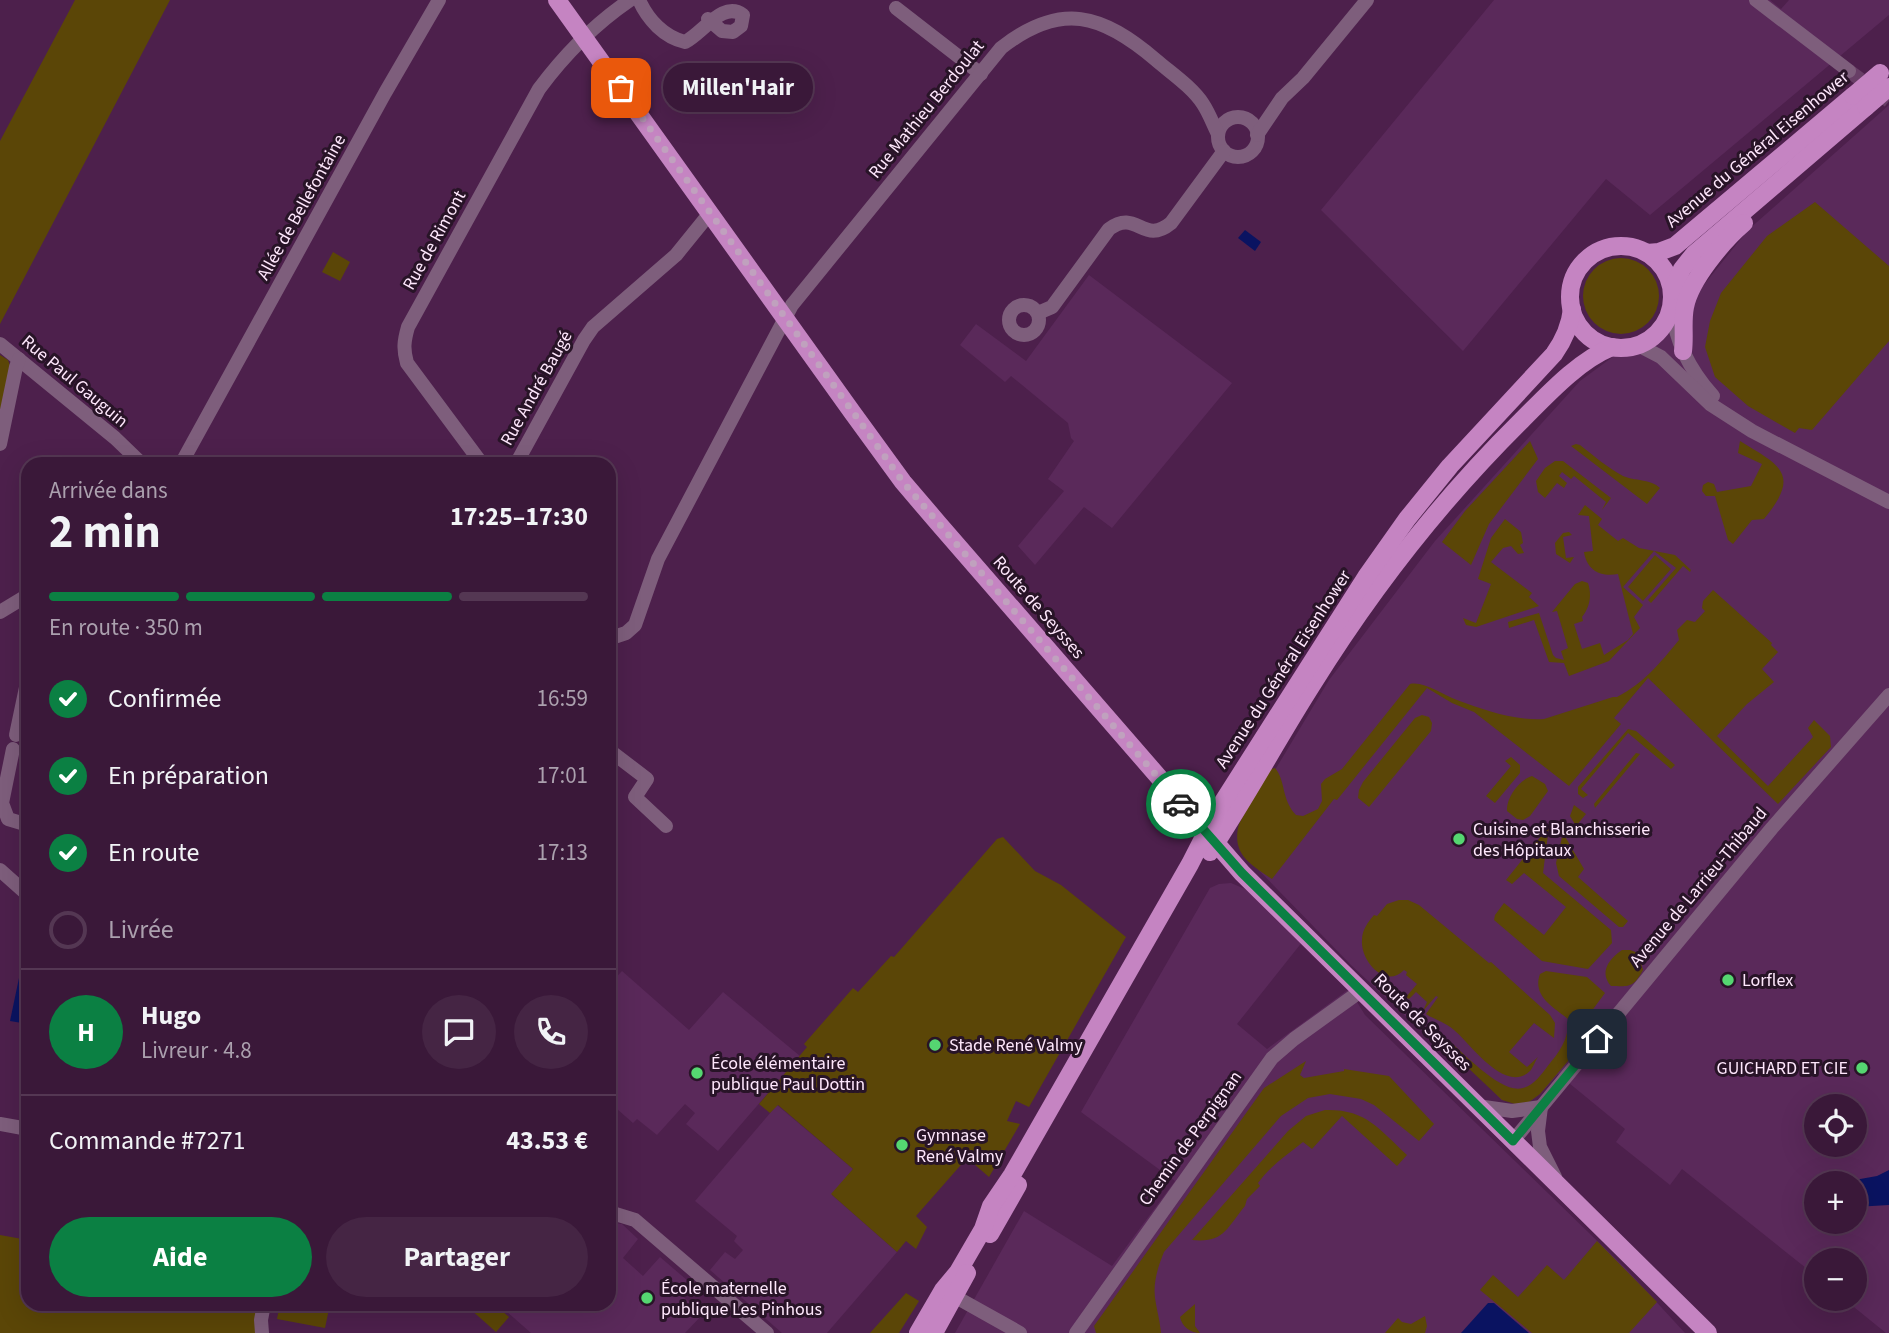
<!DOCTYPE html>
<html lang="fr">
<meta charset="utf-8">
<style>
body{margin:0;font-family:"Source Sans 3",sans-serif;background:#452544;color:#f1f3f6;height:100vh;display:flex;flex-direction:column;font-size:26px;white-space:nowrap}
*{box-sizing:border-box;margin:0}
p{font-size:23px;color:#aba0ae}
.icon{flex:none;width:38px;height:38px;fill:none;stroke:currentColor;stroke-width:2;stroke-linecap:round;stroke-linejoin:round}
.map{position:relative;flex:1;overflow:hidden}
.panel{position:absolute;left:21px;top:457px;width:595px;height:854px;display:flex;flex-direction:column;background:#3a1839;border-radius:21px;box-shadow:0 7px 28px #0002,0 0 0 2px #543753}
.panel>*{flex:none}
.buttons{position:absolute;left:1804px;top:1094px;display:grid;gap:14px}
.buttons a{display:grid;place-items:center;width:63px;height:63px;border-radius:50%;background:#3a1839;box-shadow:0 7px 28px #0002,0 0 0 2px #543753;font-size:35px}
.pin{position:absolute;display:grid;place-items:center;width:60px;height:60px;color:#fff;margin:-30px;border-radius:14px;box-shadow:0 4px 10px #0006}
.courier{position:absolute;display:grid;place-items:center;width:70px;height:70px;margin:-35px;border:5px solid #0b8043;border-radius:50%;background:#fff;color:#222;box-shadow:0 2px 9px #0007}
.bubble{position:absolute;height:49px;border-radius:24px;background:#3a1839;box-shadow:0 7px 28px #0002,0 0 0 2px #543753;font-size:23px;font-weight:700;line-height:49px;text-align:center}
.head em{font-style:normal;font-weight:700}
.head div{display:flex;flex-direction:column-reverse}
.head{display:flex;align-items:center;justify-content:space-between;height:119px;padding:0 28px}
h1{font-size:46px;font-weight:700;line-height:52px}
.bar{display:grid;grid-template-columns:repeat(4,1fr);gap:10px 7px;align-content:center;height:84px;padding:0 28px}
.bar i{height:9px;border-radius:5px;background:#543753}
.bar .current{background:#0b8043}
.bar p{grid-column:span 4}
.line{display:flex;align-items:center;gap:18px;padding:0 28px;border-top:2px solid #543753}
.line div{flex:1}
.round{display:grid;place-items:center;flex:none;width:74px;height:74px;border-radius:37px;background:#452544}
ol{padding:0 28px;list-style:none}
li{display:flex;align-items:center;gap:21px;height:77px}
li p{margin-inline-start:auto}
li .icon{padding:7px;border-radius:50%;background:#0b8043;color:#fff;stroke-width:4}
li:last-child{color:#aba0ae}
li i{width:38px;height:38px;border:4px solid #543753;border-radius:50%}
.cta{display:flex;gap:14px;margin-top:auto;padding:14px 28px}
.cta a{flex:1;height:80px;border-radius:42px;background:#0b8043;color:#fff;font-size:28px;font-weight:700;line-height:80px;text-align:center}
.cta a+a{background:#452544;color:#f1f3f6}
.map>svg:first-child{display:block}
.built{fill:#5a295a;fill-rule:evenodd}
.green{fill:#5b4607}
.water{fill:#0a1361}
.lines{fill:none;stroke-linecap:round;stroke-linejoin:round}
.minor-tunnel{stroke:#683e66;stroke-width:14;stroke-dasharray:14 7;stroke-linecap:butt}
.minor{stroke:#7e5e7c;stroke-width:14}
.major{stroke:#c584c2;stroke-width:18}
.major-bridge{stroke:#c584c2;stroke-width:18}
.done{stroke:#c0a1be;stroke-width:7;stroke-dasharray:0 12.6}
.route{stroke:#0b8043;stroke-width:9}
.poi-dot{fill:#55d671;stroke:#281427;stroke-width:2.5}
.labels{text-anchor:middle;stroke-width:6;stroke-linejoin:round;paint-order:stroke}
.street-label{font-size:18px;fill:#fee7fc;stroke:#281427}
.poi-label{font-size:18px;fill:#fee7fc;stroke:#281427;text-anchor:start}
</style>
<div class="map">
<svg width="1889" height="1333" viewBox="0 0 1889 1333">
<rect width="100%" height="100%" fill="#4d204c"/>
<!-- built -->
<g class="built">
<path d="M1494 0H1770L1781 9 1789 0H1889V15L1650 215 1606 179 1463 351 1321 210Z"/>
<path d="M1889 105V1333H1886L1844 1299 1855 1298V1260H1816V1276L1682 1169 1670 1185 1616 1142 1625 1129 1558 1074 1540 1094 1529 1102 1502 1100 1449 1048 1429 1038 1351 965 1278 890 1241 852 1239 830 1329 680 1435 541 1580 381 1694 297 1748 230ZM1816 1106H1855V1144H1816ZM1816 1183H1855V1222H1816Z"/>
<path d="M1089 275 1232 383 1112 528 1084 507 1035 565 1018 546 1064 491 1048 479 1074 441 1071 438 1068 423 1011 376 1005 382 960 345 976 324 1026 361Z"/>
<path d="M1231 883 1245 889 1303 941 1237 1024 1267 1049 1349 989 1365 1015 1626 1269 1685 1333H955L1024 1211 1112 1266 1175 1181 1081 1112 1210 888 1219 884Z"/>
<path d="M622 971 689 1030 723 992 800 1056 718 1151 686 1124 695 1113 685 1104 657 1135 637 1119 633 1123 609 1102V985Z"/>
<path d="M777 1105 853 1169 832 1195 897 1252 827 1333H782L710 1270 725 1252 735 1259 743 1250 734 1241 737 1236 695 1201Z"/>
<path d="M609 1222 622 1224 638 1239 623 1258 643 1276 660 1257 688 1281 678 1292 703 1314 685 1333H531L498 1304H609Z"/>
</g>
<!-- green -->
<g class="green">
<path d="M75 0H170L0 324V141Z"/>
<path d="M1815 202 1889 266V341L1812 430 1799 428 1795 433 1748 406 1715 377 1705 347 1710 321 1721 293 1767 236Z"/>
<path d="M333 252 350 262 340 281 322 272Z"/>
<circle cx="1621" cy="296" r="38"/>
<path d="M0 355 8 360 11 368 0 422Z"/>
<path d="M1530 441 1538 459 1489 524 1471 565 1442 542 1465 511Z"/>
<path d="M1740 441C1781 466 1801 474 1764 519L1752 520 1733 544 1728 540 1715 496H1706L1702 491 1703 485 1708 482 1714 484 1717 492 1751 486 1762 464 1738 453Z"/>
<path d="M1576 444 1580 445C1594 456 1608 468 1623 476 1634 481 1651 479 1660 488L1647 504 1571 446Z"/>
<path d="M1555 461H1563L1611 498 1602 510 1606 502 1574 476 1571 479 1562 472 1559 476 1567 483 1564 488 1557 483 1545 498 1538 492 1536 481 1545 468Z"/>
<path d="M1585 505 1602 519 1598 525 1618 541 1623 538 1639 548 1675 555 1691 570 1690 572 1683 566 1651 603 1648 600 1676 568 1654 551 1623 587 1643 605 1634 617 1640 628 1609 661 1569 676 1564 663 1549 662 1534 620 1509 628 1508 622 1539 613 1553 655 1556 658 1564 660 1561 651 1568 648 1557 611 1552 612 1575 584 1582 581 1588 583C1592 595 1590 607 1582 617L1583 621 1574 624 1582 649 1600 643 1604 655 1628 640 1633 634 1618 574C1601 577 1587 571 1584 552L1593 551 1589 516 1578 515Z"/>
<path d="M1505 519 1521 532 1523 543 1520 545 1524 553 1518 554 1511 546 1503 548 1491 562 1532 593 1529 597 1539 606 1476 627 1466 625 1463 618 1476 623 1491 584 1478 579 1491 538Z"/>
<path d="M1569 532 1572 535 1563 537 1566 558 1574 557 1570 563 1556 554 1555 543 1563 533Z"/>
<path d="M1655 555 1671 569 1643 601 1628 587Z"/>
<path d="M1713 590 1772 643 1771 645 1778 652 1762 669 1774 682 1747 704 1717 736 1768 786 1813 737 1808 728 1814 720 1830 736 1831 747 1778 804 1648 678 1614 718 1621 724 1569 786 1474 712 1452 703 1427 688 1337 800 1334 799 1272 879C1250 864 1231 854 1239 824L1263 779 1271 769 1275 768C1286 781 1281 799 1296 815L1303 816 1318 809 1322 801 1321 784 1325 779 1342 769 1410 684C1424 681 1443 695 1457 700 1484 710 1515 721 1544 719L1613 697H1617C1644 683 1660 663 1679 640L1677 630 1687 620 1695 622 1705 611 1702 608 1703 601Z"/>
<path d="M1422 715 1429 717 1432 723 1431 731 1369 807 1358 798 1359 790 1363 782 1415 718Z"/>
<path d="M1628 729 1636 731 1675 765 1671 769 1628 733 1581 789 1588 795 1583 798 1578 794V787Z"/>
<path d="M1636 753 1640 754 1595 808 1594 804Z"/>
<path d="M1511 757 1520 765V773L1495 803 1486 796 1511 766 1505 761Z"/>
<path d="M1532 776 1545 784 1548 791 1530 816 1523 820 1517 819 1507 811C1506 798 1519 780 1532 776Z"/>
<path d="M1574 805 1586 814 1576 826 1570 816Z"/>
<path d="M1549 826 1543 873 1611 930 1612 943 1588 969 1542 961 1494 920 1495 915 1504 903 1544 935 1566 907 1524 873 1512 884 1506 880Z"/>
<path d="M1563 833 1584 869 1578 877 1628 921 1623 927H1619L1559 876 1556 863Z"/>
<path d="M1003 837 1035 871 1061 885 1126 937 1029 1107 1016 1101 1007 1121 1020 1124 989 1177 967 1158 916 1216 927 1227 916 1249 906 1241 897 1252 831 1194 853 1169 778 1105 770 1113 759 1104 807 1047 804 1044 853 988 858 992 891 956 894 957 997 839Z"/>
<path d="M1399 900H1408L1419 905 1489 963 1491 962 1550 1015 1555 1023 1554 1038 1534 1023 1509 1052 1527 1067 1538 1057C1535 1061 1533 1068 1530 1071 1505 1095 1469 1042 1454 1030 1445 1022 1435 1020 1426 1014L1438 997 1436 996 1423 1011 1427 1002 1416 992 1409 999 1406 997 1417 984 1406 975 1407 972 1404 970C1385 990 1360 960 1362 940 1362 930 1368 922 1374 915L1377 916 1387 904Z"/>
<path d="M1622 950H1630L1638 953 1643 970C1633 989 1628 986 1611 986 1599 972 1609 959 1622 950Z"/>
<path d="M1546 971 1587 977 1605 993 1591 1012 1601 1021 1583 1042 1581 1041 1578 1045 1580 1047 1540 1094 1529 1102 1515 1104 1502 1100 1445 1046 1448 1040C1464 1053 1502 1095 1523 1088 1534 1085 1541 1075 1547 1067 1560 1051 1569 1040 1568 1019 1553 1007 1532 996 1540 974Z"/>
<path d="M1306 1061 1300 1075 1304 1078 1344 1071V1069L1389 1076 1434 1124 1419 1141 1374 1105 1361 1099 1330 1094 1308 1098 1281 1116 1164 1252C1157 1269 1152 1286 1156 1304 1158 1315 1160 1322 1161 1333H1096L1094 1326 1264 1088Z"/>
<path d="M1325 1110C1366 1109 1378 1128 1407 1155L1397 1166 1342 1116 1312 1149 1303 1142C1286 1156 1271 1165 1258 1183L1260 1186 1247 1199 1245 1206C1226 1229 1224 1243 1192 1240L1288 1131 1306 1116Z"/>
<path d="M0 1235 28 1240V1304H262L260 1333H0Z"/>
<path d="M1597 1241 1657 1302 1629 1333H1532L1480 1290 1493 1275 1518 1297 1547 1265 1564 1280Z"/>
<path d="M906 1293 919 1301 899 1333H870Z"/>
<path d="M280 1304H330L325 1328 277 1319Z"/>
<path d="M473 1304H494L509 1317 496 1332 469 1308Z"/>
<path d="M1195 1304V1326L1200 1333C1191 1333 1182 1327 1180 1317Z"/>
<path d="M1425 1316 1427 1326 1425 1333H1385L1398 1318 1402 1322 1411 1324Z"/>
</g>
<!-- water -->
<g class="water">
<path d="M1245 230 1261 242 1255 251 1238 238Z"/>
<path d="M19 978 28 980V1024L10 1021Z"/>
<path d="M1889 1170V1205L1855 1207V1183H1838L1877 1176Z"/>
<path d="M1488 1303H1494L1529 1333H1461Z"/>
</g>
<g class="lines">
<!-- minor-tunnel -->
<path class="minor-tunnel" d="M1849 71 1889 101"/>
<!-- minor -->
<g class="minor">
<path d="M639 0C648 20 664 37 685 42 704 32 723 0 743 15L741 26 733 32 722 31 708 19"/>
<path d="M1756 0 1849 71"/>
<path d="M896 8 981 74"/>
<circle cx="1238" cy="137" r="20"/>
<path d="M1257 135 1282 98 1303 78 1367 0"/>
<circle cx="1024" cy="320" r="15"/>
<path d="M1671 305C1675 341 1689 369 1713 396"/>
<path d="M1038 313 1052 307 1109 229C1137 208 1143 246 1171 223L1224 151"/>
<path d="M0 344 115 438 142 464"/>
<path d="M1638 345 1661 357 1710 404 1752 431 1889 502"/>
<path d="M0 444 16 367 19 359"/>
<path d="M181 464 385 93 439 0"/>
<path d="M482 464 407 363C403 349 404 341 408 327L539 89C565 54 595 24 630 0"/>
<path d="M516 464 584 340 593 327 676 255 710 213"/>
<path d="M0 612 28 595"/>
<path d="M609 634 617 636 626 633 635 625 658 559 792 305 1001 48C1061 1 1102 14 1156 60 1171 73 1192 87 1203 104 1209 113 1213 124 1218 134"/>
<path d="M16 735 28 678"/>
<path d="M13 749 2 803 8 819 28 825"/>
<path d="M609 750 647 779 635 797 666 826"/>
<path d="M0 870 28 895"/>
<path d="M1477 1106 1512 1111 1541 1107 1538 1131 1540 1147 1555 1177"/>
<path d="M0 1124 28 1129"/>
<path d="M1513 1141 1772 828 1889 695"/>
<path d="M609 1212 635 1220 767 1333"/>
<path d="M945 1291 1020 1333"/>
<path d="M262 1333 261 1320 264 1304"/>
<path d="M1076 1333 1272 1058 1294 1039 1362 990"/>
</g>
<!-- major -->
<g class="major">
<path d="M557 0 852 412 903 482 938 523 1242 873 1708 1333"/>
<circle cx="1621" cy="297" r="51"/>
<path d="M1647 253 1659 252 1675 246 1853 96"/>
<path d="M1672 291 1682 269 1694 254 1866 107"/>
<path d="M1683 351C1685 336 1682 322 1685 307 1690 280 1723 241 1744 223"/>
<path d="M1210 852C1246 798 1277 740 1312 685 1371 590 1442 499 1522 420 1548 394 1578 361 1612 347"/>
<path d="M990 1234 1018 1185"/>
<path d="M918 1333 943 1290 958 1272 983 1229 991 1206 1012 1175 1190 864 1217 811 1366 577 1407 519 1450 466 1554 354C1564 340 1570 327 1572 309"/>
<path d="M934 1333 967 1273"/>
</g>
<!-- major-bridge -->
<g class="major-bridge">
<path d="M1853 96 1880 73"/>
<path d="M1866 107 1889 87"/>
</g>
</g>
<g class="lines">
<!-- done -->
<path class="done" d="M621 88 903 482 1181 804"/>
<!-- route -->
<path class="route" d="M1181 804 1242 873 1513 1141 1597 1039"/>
</g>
<!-- markers -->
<g class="poi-dot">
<circle cx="1459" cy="839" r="7"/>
<circle cx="1728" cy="980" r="7"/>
<circle cx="935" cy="1045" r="7"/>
<circle cx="1862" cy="1068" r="7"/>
<circle cx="697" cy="1073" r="7"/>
<circle cx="902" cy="1145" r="7"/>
<circle cx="647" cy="1298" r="7"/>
</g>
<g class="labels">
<!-- street labels -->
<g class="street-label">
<text transform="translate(926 109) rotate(-51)" y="6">Rue Mathieu Berdoulat</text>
<text transform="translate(1757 149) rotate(-40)" y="6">Avenue du Général Eisenhower</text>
<text transform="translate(301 207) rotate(-61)" y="6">Allée de Bellefontaine</text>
<text transform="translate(434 240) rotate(-61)" y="6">Rue de Rimont</text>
<text transform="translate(75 381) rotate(40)" y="6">Rue Paul Gauguin</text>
<text transform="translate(536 388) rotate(-61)" y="6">Rue André Baugé</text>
<text transform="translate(1039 607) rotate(49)" y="6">Route de Seysses</text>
<text transform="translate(1283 669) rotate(-57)" y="6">Avenue du Général Eisenhower</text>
<text transform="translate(1698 887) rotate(-50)" y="6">Avenue de Larrieu-Thibaud</text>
<text transform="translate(1423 1022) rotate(45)" y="6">Route de Seysses</text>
<text transform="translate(1190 1138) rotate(-54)" y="6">Chemin de Perpignan</text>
</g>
<!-- poi labels -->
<g class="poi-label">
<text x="1473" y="835">Cuisine et Blanchisserie<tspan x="1473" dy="21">des Hôpitaux</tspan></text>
<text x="1742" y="986">Lorflex</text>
<text x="949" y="1051">Stade René Valmy</text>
<text x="711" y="1069">École élémentaire<tspan x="711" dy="21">publique Paul Dottin</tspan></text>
<text x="1848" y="1074" text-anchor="end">GUICHARD ET CIE</text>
<text x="916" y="1141">Gymnase<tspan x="916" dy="21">René Valmy</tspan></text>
<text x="661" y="1294">École maternelle<tspan x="661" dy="21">publique Les Pinhous</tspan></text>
</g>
</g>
</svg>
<div class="buttons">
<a><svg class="icon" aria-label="locate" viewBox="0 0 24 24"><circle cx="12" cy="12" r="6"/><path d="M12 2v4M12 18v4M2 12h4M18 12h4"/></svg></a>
<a>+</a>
<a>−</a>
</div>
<div class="pin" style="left:621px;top:88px;background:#ea580c"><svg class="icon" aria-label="bag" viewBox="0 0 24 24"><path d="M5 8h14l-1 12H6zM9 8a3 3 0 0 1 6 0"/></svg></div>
<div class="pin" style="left:1597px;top:1039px;background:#1f2937"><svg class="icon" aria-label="home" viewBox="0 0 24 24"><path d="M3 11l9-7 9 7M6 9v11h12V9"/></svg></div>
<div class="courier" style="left:1181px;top:804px"><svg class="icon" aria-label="car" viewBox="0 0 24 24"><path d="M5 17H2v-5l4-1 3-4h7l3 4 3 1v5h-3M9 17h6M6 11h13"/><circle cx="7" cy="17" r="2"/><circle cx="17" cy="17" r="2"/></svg></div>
<div class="bubble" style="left:663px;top:63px;width:150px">Millen'Hair</div>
<section class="panel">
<div class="head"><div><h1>2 min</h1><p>Arrivée dans</p></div><em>17:25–17:30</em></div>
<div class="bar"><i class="current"></i><i class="current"></i><i class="current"></i><i></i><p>En route · 350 m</p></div>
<ol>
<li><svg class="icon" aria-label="check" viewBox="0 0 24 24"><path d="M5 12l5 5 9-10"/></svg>Confirmée<p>16:59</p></li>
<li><svg class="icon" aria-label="check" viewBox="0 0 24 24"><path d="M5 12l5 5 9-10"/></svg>En préparation<p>17:01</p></li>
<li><svg class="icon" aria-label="check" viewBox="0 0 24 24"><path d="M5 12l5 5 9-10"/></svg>En route<p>17:13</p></li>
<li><i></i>Livrée</li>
</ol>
<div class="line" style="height:126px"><b class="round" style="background:#0b8043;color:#fff">H</b><div><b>Hugo</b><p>Livreur · 4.8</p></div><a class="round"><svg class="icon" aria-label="chat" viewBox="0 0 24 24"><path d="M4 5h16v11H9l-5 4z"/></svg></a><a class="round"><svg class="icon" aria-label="phone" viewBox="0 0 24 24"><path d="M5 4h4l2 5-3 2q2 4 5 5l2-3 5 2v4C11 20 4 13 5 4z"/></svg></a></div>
<div class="line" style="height:91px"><div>Commande #7271</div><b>43.53 €</b></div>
<div class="cta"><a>Aide</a><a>Partager</a></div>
</section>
</div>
